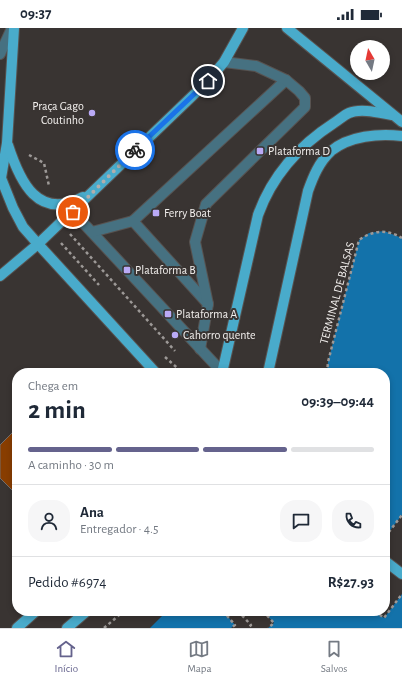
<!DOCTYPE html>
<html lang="pt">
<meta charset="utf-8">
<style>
body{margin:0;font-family:"Alegreya Sans",sans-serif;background:#f6f6f7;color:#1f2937;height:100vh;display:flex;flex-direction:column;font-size:15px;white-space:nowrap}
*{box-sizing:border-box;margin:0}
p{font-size:13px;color:#747a83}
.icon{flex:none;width:22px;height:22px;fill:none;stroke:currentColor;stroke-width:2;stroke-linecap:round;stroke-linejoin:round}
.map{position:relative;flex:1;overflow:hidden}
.sheet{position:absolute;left:12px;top:340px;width:378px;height:248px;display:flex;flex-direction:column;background:#fff;border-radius:16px;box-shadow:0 2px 6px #0003}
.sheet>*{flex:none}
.needle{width:26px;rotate:351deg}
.tools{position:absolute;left:350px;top:12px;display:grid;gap:8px}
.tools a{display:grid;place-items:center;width:40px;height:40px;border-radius:50%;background:#fff;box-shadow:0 2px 6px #0003;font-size:20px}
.pin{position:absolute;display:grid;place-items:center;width:34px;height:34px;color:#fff;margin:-17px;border:2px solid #fff;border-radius:50%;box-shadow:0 1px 4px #0007}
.courier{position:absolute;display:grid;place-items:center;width:40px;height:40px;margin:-20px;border:3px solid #1a73e8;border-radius:50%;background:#fff;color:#222;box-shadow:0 1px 5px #0007}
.summary em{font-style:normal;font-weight:700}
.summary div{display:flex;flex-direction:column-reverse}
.summary{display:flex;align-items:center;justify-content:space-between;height:68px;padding:0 16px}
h1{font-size:26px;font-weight:700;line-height:30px}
.bar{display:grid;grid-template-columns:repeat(4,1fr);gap:6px 4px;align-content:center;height:48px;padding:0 16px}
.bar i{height:5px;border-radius:3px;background:#e0e1e3}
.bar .active{background:#65638d}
.bar p{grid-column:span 4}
.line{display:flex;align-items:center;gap:10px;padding:0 16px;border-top:1px solid #e0e1e3}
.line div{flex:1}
.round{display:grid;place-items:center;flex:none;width:42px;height:42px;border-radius:16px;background:#f6f6f7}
.status{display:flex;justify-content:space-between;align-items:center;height:28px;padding:0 20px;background:#fff;direction:ltr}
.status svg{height:11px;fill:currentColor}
.tab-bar{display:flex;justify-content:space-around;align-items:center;height:56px;border-top:1px solid #e0e1e3;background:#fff;font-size:11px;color:#747a83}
.tab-bar a{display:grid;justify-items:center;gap:2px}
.tab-bar .active{color:#65638d}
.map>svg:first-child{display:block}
.water{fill:#1372aa}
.building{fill:#883d00;stroke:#746e6b}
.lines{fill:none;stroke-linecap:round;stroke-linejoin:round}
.minor-casing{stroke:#575250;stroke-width:12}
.major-casing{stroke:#575250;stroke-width:12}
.path{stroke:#9d9997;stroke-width:2.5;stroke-dasharray:3 3;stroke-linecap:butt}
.minor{stroke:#467181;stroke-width:10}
.major{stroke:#49abcb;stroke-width:10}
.done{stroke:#b2aeac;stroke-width:4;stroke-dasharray:0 7.2}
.route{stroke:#1a73e8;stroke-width:5}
.poi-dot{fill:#baaaf6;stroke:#393432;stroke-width:1.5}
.labels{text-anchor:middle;stroke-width:4;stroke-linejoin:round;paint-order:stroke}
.poi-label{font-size:12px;fill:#f3f0ee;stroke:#393432;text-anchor:start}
.street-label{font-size:12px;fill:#f3f0ee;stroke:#393432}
</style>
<div class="status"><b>09:37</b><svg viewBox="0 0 49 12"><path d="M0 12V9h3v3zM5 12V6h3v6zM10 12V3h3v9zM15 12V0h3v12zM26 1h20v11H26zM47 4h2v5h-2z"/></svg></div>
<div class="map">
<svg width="402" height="600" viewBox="0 0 402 600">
<rect width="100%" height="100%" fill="#393432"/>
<!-- water -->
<g class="water">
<path d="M384 203 402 210V487L385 509V345H327L328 334 359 212 369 205Z"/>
<path d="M402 566V600H268L274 595 263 583H375L384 590Z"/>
<path d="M167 583H223L235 597 231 600H150Z"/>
</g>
<!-- building -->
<path class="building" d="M17 400V467L0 450V417Z"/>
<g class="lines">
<defs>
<g id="minor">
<path d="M0 26 12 0"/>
<path d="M73 184 222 344"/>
<path d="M133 193 286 52"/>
<path d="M92 204 133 193 208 276"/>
<path d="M200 321 208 276 195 214 206 176 305 79V70L299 63 286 52 256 38 224 34"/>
</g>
<g id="major">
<path d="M14 0 7 115 1 150 13 180 23 199 38 216 156 345"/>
<path d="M287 0 402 94"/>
<path d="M8 117C20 154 38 193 83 169"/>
<path d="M0 248 38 216 208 53 224 34 243 0"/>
<path d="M222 345 258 187C272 148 300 117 334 95 339 92 344 87 349 85 361 80 380 85 392 87"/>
<path d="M268 345 308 163C313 149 319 134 331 123 349 108 379 105 402 108"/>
<path d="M385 533 402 546"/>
<path d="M17 600 36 583"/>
<path d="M67 600 87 583"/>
</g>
</defs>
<!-- minor casing -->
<use href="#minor" class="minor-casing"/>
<!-- major casing -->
<use href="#major" class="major-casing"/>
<!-- path -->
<g class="path">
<path d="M29 127 44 135 49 158"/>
<path d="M70 206 175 323"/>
<path d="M61 215 99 257"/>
<path d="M165 329 183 345"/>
<path d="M327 345 328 334 359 212C373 202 387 201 402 210"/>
<path d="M385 509 402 487"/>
<path d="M223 583 235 597 231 600"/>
<path d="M238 583 251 597 248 600"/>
<path d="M263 583 274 595 268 600"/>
<path d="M375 583 384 590 402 566"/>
<path d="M104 600 124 583"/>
</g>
<!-- minor -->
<use href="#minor" class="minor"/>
<!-- major -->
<use href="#major" class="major"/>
</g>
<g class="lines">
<!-- done -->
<path class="done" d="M73 184 135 122"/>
<!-- route -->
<path class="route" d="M135 122 208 53"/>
</g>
<!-- markers -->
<g class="poi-dot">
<circle cx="92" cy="85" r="4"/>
<rect x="256" y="119" width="8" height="8" rx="2"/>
<rect x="152" y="181" width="8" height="8" rx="2"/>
<rect x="123" y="238" width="8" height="8" rx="2"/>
<rect x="164" y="282" width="8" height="8" rx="2"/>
<circle cx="175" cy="307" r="4"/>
</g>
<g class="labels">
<!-- poi labels -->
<g class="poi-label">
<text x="84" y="82" text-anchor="end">Praça Gago<tspan x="84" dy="14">Coutinho</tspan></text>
<text x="268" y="127">Plataforma D</text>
<text x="164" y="189">Ferry Boat</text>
<text x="135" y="246">Plataforma B</text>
<text x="176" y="290">Plataforma A</text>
<text x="183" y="311">Cahorro quente</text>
</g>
<!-- street labels -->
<g class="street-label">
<text transform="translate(337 265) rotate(-75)" y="4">TERMINAL DE BALSAS</text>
</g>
</g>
</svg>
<div class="tools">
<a><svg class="needle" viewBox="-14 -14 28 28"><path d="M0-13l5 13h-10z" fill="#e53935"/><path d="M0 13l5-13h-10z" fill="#747a83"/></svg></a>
</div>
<div class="pin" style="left:73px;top:184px;background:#ea580c"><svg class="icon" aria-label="bag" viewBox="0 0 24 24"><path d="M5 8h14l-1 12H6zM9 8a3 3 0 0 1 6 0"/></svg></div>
<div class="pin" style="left:208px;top:53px;background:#1f2937"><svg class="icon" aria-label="home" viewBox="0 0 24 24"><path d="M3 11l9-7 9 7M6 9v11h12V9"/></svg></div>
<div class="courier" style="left:135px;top:122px"><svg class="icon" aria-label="bike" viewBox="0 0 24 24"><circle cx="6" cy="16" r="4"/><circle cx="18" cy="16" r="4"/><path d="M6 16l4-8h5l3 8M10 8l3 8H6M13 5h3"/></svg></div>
<section class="sheet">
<div class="summary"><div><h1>2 min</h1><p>Chega em</p></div><em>09:39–09:44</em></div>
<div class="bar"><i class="active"></i><i class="active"></i><i class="active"></i><i></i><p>A caminho · 30 m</p></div>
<div class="line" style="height:72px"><a class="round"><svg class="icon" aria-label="person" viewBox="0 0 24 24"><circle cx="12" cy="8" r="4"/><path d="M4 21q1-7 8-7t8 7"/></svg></a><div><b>Ana</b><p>Entregador · 4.5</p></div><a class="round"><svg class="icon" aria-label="chat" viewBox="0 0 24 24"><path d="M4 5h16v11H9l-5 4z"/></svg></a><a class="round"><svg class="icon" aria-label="phone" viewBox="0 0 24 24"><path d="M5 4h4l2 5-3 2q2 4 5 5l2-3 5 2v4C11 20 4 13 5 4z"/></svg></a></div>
<div class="line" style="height:52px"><div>Pedido #6974</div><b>R$27.93</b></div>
</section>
</div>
<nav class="tab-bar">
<a class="active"><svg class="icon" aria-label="home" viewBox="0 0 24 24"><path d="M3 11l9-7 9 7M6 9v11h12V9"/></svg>Início</a>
<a><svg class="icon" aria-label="map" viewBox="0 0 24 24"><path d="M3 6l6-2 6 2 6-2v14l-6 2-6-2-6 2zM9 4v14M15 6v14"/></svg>Mapa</a>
<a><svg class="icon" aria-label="saved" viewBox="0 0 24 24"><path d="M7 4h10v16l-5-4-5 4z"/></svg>Salvos</a>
</nav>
